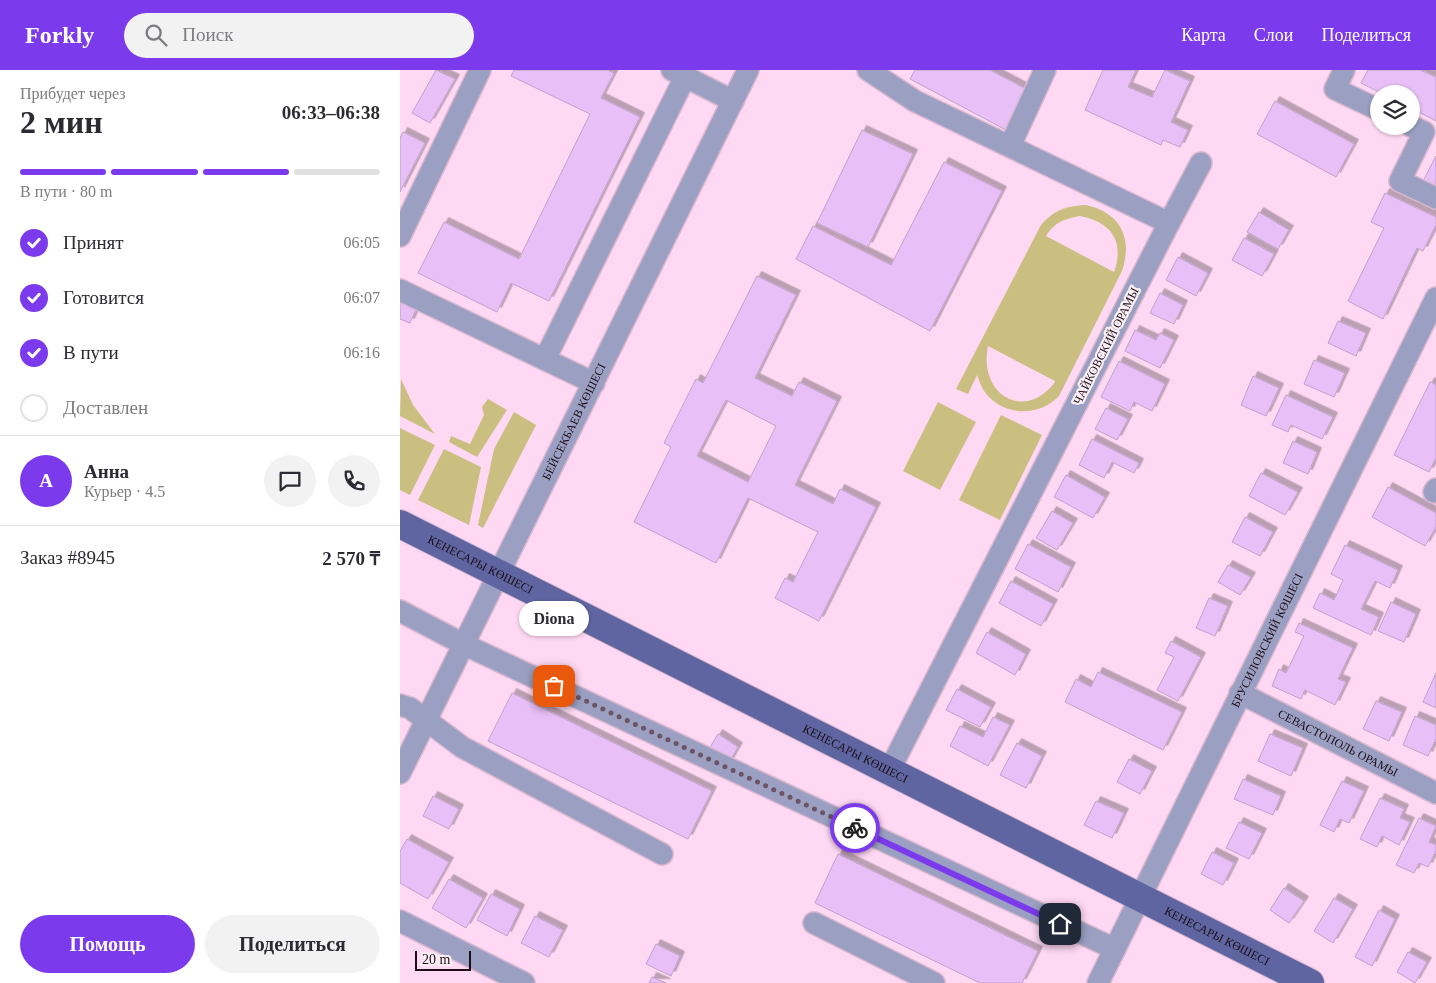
<!DOCTYPE html>
<html lang="ru">
<meta charset="utf-8">
<style>
body{margin:0;font-family:Georgia,serif;background:#f2f2f3;color:#2b2b33;height:100vh;display:flex;flex-direction:column;font-size:19px;white-space:nowrap}
*{box-sizing:border-box;margin:0}
p{font-size:16px;color:#7c7c81}
.icon{flex:none;width:28px;height:28px;fill:none;stroke:currentColor;stroke-width:2;stroke-linecap:round;stroke-linejoin:round}
.map{position:relative;flex:1;overflow:hidden}
.panel{display:flex;flex-direction:column;background:#fff;width:400px}
.panel>*{flex:none}
.tools{position:absolute;left:970px;top:15px;display:grid;gap:10px}
.tools a{display:grid;place-items:center;width:50px;height:50px;border-radius:50%;background:#fff;box-shadow:0 1px 4px #0004;font-size:25px}
.scale{position:absolute;left:15px;bottom:12px;width:56px;box-sizing:border-box;padding-left:5px;border:2px solid #1d0d18;border-top:0;font-size:14px;line-height:18px;white-space:nowrap;color:#1d0d18;-webkit-text-stroke:4px #faf0f6;paint-order:stroke}
.pin{position:absolute;display:grid;place-items:center;width:42px;height:42px;color:#fff;margin:-21px;border-radius:10px;box-shadow:0 2px 8px #0006}
.courier{position:absolute;display:grid;place-items:center;width:50px;height:50px;margin:-25px;border:4px solid #7c3aed;border-radius:50%;background:#fff;color:#222;box-shadow:0 1px 6px #0007}
.bubble{position:absolute;height:35px;border-radius:18px;background:#fff;box-shadow:0 1px 4px #0004;font-size:16px;font-weight:800;line-height:35px;text-align:center}
.summary em{font-style:normal;font-weight:800}
.summary div{display:flex;flex-direction:column-reverse}
.summary{display:flex;align-items:center;justify-content:space-between;height:85px;padding:0 20px}
h1{font-size:32px;font-weight:800;line-height:38px}
.bar{display:grid;grid-template-columns:repeat(4,1fr);gap:8px 5px;align-content:center;height:60px;padding:0 20px}
.bar i{height:6px;border-radius:4px;background:#e1e1e2}
.bar .on{background:#7c3aed}
.bar p{grid-column:span 4}
.line{display:flex;align-items:center;gap:12px;padding:0 20px;border-top:1px solid #e1e1e2}
.line div{flex:1}
.round{display:grid;place-items:center;flex:none;width:52px;height:52px;border-radius:26px;background:#f2f2f3}
ol{padding:0 20px;list-style:none}
li{display:flex;align-items:center;gap:15px;height:55px}
li p{margin-inline-start:auto}
li .icon{padding:5px;border-radius:50%;background:#7c3aed;color:#fff;stroke-width:4}
li:last-child{color:#7c7c81}
li i{width:28px;height:28px;border:2px solid #e1e1e2;border-radius:50%}
.action{display:flex;gap:10px;margin-top:auto;padding:10px 20px}
.action a{flex:1;height:58px;border-radius:30px;background:#7c3aed;color:#fff;font-size:20px;font-weight:800;line-height:58px;text-align:center}
.action a+a{background:#f2f2f3;color:#2b2b33}
header{display:flex;align-items:center;gap:30px;box-sizing:border-box;height:70px;padding:0 25px;background:#7c3aed;color:#fff}
header strong{font-size:24px}
nav{display:flex;gap:28px;margin-inline-start:auto;font-size:18px}
.search{width:350px;height:45px;background:#f2f2f3;display:flex;align-items:center;gap:12px;box-sizing:border-box;padding:0 18px;border-radius:28px;color:#7c7c81;font-size:19px}
main{display:flex;flex:1;min-height:0}
.map>svg:first-child{display:block}
.green{fill:#cbbe81;fill-rule:evenodd}
.building{fill:#e9bff7;stroke:#c0a1cb;fill-rule:evenodd;filter:url(#shadow)}
.lines{fill:none;stroke-linecap:round;stroke-linejoin:round}
.minor-casing{stroke:#dbb8d0;stroke-width:24}
.major-casing{stroke:#dbb8d0;stroke-width:30}
.minor{stroke:#9ba0c3;stroke-width:21}
.major{stroke:#5e65a1;stroke-width:28}
.done{stroke:#6c5465;stroke-width:5;stroke-dasharray:0 9}
.route{stroke:#7c3aed;stroke-width:6}
.labels{text-anchor:middle;stroke-width:4.5;stroke-linejoin:round;paint-order:stroke}
.street-label{font-size:12px;fill:#1d0d18;stroke:#faf0f6}
</style>
<header>
<strong>Forkly</strong>
<div class="search"><svg class="icon" aria-label="search" viewBox="0 0 24 24"><circle cx="10" cy="10" r="6"/><path d="M15 15l6 6"/></svg>Поиск</div>
<nav><a>Карта</a><a>Слои</a><a>Поделиться</a></nav>
</header>
<main>
<section class="panel">
<div class="summary"><div><h1>2 мин</h1><p>Прибудет через</p></div><em>06:33–06:38</em></div>
<div class="bar"><i class="on"></i><i class="on"></i><i class="on"></i><i></i><p>В пути · 80 m</p></div>
<ol>
<li><svg class="icon" aria-label="check" viewBox="0 0 24 24"><path d="M5 12l5 5 9-10"/></svg>Принят<p>06:05</p></li>
<li><svg class="icon" aria-label="check" viewBox="0 0 24 24"><path d="M5 12l5 5 9-10"/></svg>Готовится<p>06:07</p></li>
<li><svg class="icon" aria-label="check" viewBox="0 0 24 24"><path d="M5 12l5 5 9-10"/></svg>В пути<p>06:16</p></li>
<li><i></i>Доставлен</li>
</ol>
<div class="line" style="height:90px"><b class="round" style="background:#7c3aed;color:#fff">А</b><div><b>Анна</b><p>Курьер · 4.5</p></div><a class="round"><svg class="icon" aria-label="chat" viewBox="0 0 24 24"><path d="M4 5h16v11H9l-5 4z"/></svg></a><a class="round"><svg class="icon" aria-label="phone" viewBox="0 0 24 24"><path d="M5 4h4l2 5-3 2q2 4 5 5l2-3 5 2v4C11 20 4 13 5 4z"/></svg></a></div>
<div class="line" style="height:65px"><div>Заказ #8945</div><b>2 570 ₸</b></div>
<div class="action"><a>Помощь</a><a>Поделиться</a></div>
</section>
<div class="map">
<svg width="1036" height="913" viewBox="0 0 1036 913">
<defs>
<filter id="shadow"><feDropShadow dx="4.5" dy="-4.5" stdDeviation="0" flood-color="#0004"/></filter>
</defs>
<rect width="100%" height="100%" fill="#ffd9f3"/>
<!-- green -->
<g class="green">
<path d="M686 135C721 143 733 168 722 201L659 326C641 345 610 347 590 328 583 322 580 313 577 305L568 324 556 319 641 155C654 140 666 136 686 135ZM680 146C711 152 725 171 714 202L646 166C655 152 664 149 680 146ZM588 276 655 311V312C624 353 578 324 588 276Z"/>
<path d="M1 309 13 335 35 364 0 346Z"/>
<path d="M88 329 107 340 77 387 49 372 51 366 70 374 84 345 82 337Z"/>
<path d="M538 332 576 352 540 420 503 401Z"/>
<path d="M114 342 136 355 83 458 78 455 94 379Z"/>
<path d="M601 345 642 365 600 450 559 430Z"/>
<path d="M0 358 35 375 10 425 0 420Z"/>
<path d="M44 379 81 397 69 455 18 430Z"/>
</g>
<!-- building -->
<g class="building">
<path d="M36 0 55 9 30 53 12 43Z"/>
<path d="M114 0H207L214 3 201 28 240 47 149 231 111 213 97 242 18 203 44 152 119 189 190 44 111 6Z"/>
<path d="M515 0H590L628 20 606 60 510 9Z"/>
<path d="M703 0H736L728 17 752 27 765 0 790 11 771 52 788 60 780 77 763 70 761 75 685 40Z"/>
<path d="M968 0H1020L1036 7V51L1011 38V24H983L961 13Z"/>
<path d="M875 31 954 74 936 107 857 64Z"/>
<path d="M462 60 513 84 468 177 417 153Z"/>
<path d="M3 62 25 73 0 122V68Z"/>
<path d="M1036 86V121L1022 113Z"/>
<path d="M544 92 602 121 530 261 396 189 413 156 491 195Z"/>
<path d="M985 123 1036 147V155L1023 181 1017 178 983 249 948 231 984 158 971 152Z"/>
<path d="M859 142 889 160 878 179 847 162Z"/>
<path d="M844 168 874 184 862 206 832 190Z"/>
<path d="M778 187 808 203 796 226 766 210Z"/>
<path d="M357 206 396 225 355 308 392 326 399 312 437 331 395 415 433 434 440 419 476 437 419 551 375 528 385 508 393 512 418 462 348 428 316 493 234 452 271 377 264 373 296 309 303 313ZM326 330 376 356 348 412 297 386Z"/>
<path d="M760 223 783 235 774 254 750 243Z"/>
<path d="M0 229 17 237 10 253 0 249Z"/>
<path d="M938 251 966 263 956 286 928 273Z"/>
<path d="M735 260 756 270 760 263 774 270 760 298 725 281Z"/>
<path d="M914 290 945 303 934 327 904 314Z"/>
<path d="M719 291 765 314 752 341 734 332 730 341 701 327Z"/>
<path d="M853 306 879 318 866 346 841 335Z"/>
<path d="M1030 312 1036 315V388L1029 402 994 385Z"/>
<path d="M886 325 933 347 922 369 891 355 888 362 872 355Z"/>
<path d="M706 338 728 349 717 370 695 359Z"/>
<path d="M692 369 739 393 734 403 712 392 704 408 679 395Z"/>
<path d="M893 371 917 382 908 404 883 393Z"/>
<path d="M861 403 898 422 885 445 849 426Z"/>
<path d="M666 405 705 427 693 448 654 427Z"/>
<path d="M988 417 1036 443V457L1025 476 972 447Z"/>
<path d="M652 441 673 453 657 480 636 468Z"/>
<path d="M845 447 873 462 860 486 832 472Z"/>
<path d="M628 474 671 497 658 522 615 499Z"/>
<path d="M945 475 998 500 990 518 975 511 961 539 979 547 971 565 913 538 920 523 934 530 943 510 931 504Z"/>
<path d="M828 495 851 507 840 525 818 512Z"/>
<path d="M611 511 653 534 641 556 599 533Z"/>
<path d="M809 528 828 536 815 566 796 558Z"/>
<path d="M991 532 1016 544 1004 572 978 561Z"/>
<path d="M899 553 953 578 938 609 946 612 935 635 905 620 901 629 872 616 879 599 886 603 904 566 895 562Z"/>
<path d="M587 562 626 584 615 605 576 583Z"/>
<path d="M771 571 801 587 778 631 757 620 774 587 765 583Z"/>
<path d="M698 602 782 642 763 680 665 632 676 609 691 617Z"/>
<path d="M1036 603V638L1023 632Z"/>
<path d="M557 619 591 637 580 657 546 640Z"/>
<path d="M112 623 312 721 288 769 88 671Z"/>
<path d="M976 631 1002 642 989 671 963 659Z"/>
<path d="M1015 646 1036 655V669L1028 686 1003 675Z"/>
<path d="M593 647 610 655 588 696 550 676 560 656 583 667Z"/>
<path d="M318 664 338 677 327 696 306 684Z"/>
<path d="M870 664 903 678 891 706 858 691Z"/>
<path d="M617 673 642 686 626 718 600 705Z"/>
<path d="M729 689 752 701 740 724 717 712Z"/>
<path d="M843 709 881 726 873 745 834 729Z"/>
<path d="M942 711 964 721 949 753 940 749 934 762 920 755Z"/>
<path d="M33 726 59 739 49 759 23 746Z"/>
<path d="M980 728 1004 739 1000 748 1010 752 999 775 982 766 977 777 960 769Z"/>
<path d="M696 731 724 743 712 768 684 755Z"/>
<path d="M1019 748 1036 756 1029 772 1036 775V781L1028 797 1019 793 1014 803 996 795Z"/>
<path d="M839 752 862 763 849 789 826 778Z"/>
<path d="M7 769 49 792 28 829 0 813V781Z"/>
<path d="M812 782 834 793 823 815 801 804Z"/>
<path d="M438 784 638 881 622 913H580L415 833Z"/>
<path d="M49 809 83 828 66 858 32 838Z"/>
<path d="M884 818 904 831 889 853 870 840Z"/>
<path d="M91 824 120 839 107 866 77 850Z"/>
<path d="M934 828 953 839 933 873 914 861Z"/>
<path d="M979 840 995 849 972 896 955 887Z"/>
<path d="M135 846 163 860 149 887 121 873Z"/>
<path d="M256 874 280 886 271 906 246 894Z"/>
<path d="M1008 882 1027 892 1015 913 997 902Z"/>
<path d="M252 907 266 913H249Z"/>
</g>
<g class="lines">
<defs>
<g id="minor">
<path d="M272 0 333 31"/>
<path d="M468 0 515 31 769 153 489 701"/>
<path d="M944 0 935 19 979 40"/>
<path d="M1011 56 1024 62 1000 111 1036 128"/>
<path d="M610 76 645 0"/>
<path d="M769 153 801 93"/>
<path d="M0 166 80 0"/>
<path d="M0 220 194 313"/>
<path d="M145 289 285 7"/>
<path d="M1034 422 1036 419"/>
<path d="M0 541 63 574 715 879"/>
<path id="s1" d="M840 623 1036 723"/>
<path d="M0 635 10 638 62 677 262 784"/>
<path id="s2" d="M0 703 348 0"/>
<path d="M0 851 124 913"/>
<path d="M414 853 534 913"/>
<path id="s3" d="M698 913 1036 228"/>
</g>
<g id="major">
<path id="s4" d="M0 454 910 913"/>
</g>
</defs>
<!-- minor casing -->
<use href="#minor" class="minor-casing"/>
<!-- major casing -->
<use href="#major" class="major-casing"/>
<!-- minor -->
<use href="#minor" class="minor"/>
<!-- major -->
<use href="#major" class="major"/>
</g>
<g class="lines">
<!-- done -->
<path class="done" d="M154 616 455 758"/>
<!-- route -->
<path class="route" d="M455 758 660 854"/>
</g>
<g class="labels">
<!-- street labels -->
<g class="street-label">
<text transform="translate(706 276) rotate(-63)" y="4">ЧАЙКОВСКИЙ ОРАМЫ</text>
<text dy="4" stroke="none"><textPath href="#s2" startOffset="392">БЕЙСЕКБАЕВ КӨШЕСІ</textPath></text>
<text dy="4" stroke="none"><textPath href="#s4" startOffset="90">КЕНЕСАРЫ КӨШЕСІ</textPath></text>
<text dy="4" stroke="none"><textPath href="#s3" startOffset="382">БРУСИЛОВСКИЙ КӨШЕСІ</textPath></text>
<text dy="4" stroke="none"><textPath href="#s1" startOffset="110">СЕВАСТОПОЛЬ ОРАМЫ</textPath></text>
<text dy="4" stroke="none"><textPath href="#s4" startOffset="510">КЕНЕСАРЫ КӨШЕСІ</textPath></text>
<text dy="4" stroke="none"><textPath href="#s4" startOffset="915">КЕНЕСАРЫ КӨШЕСІ</textPath></text>
</g>
</g>
</svg>
<div class="tools">
<a><svg class="icon" aria-label="layers" viewBox="0 0 24 24"><path d="M12 4l9 5-9 5-9-5zM3 14l9 5 9-5"/></svg></a>
</div>
<div class="scale">20 m</div>
<div class="pin" style="left:154px;top:616px;background:#ea580c"><svg class="icon" aria-label="bag" viewBox="0 0 24 24"><path d="M5 8h14l-1 12H6zM9 8a3 3 0 0 1 6 0"/></svg></div>
<div class="pin" style="left:660px;top:854px;background:#1f2937"><svg class="icon" aria-label="home" viewBox="0 0 24 24"><path d="M3 11l9-7 9 7M6 9v11h12V9"/></svg></div>
<div class="courier" style="left:455px;top:758px"><svg class="icon" aria-label="bike" viewBox="0 0 24 24"><circle cx="6" cy="16" r="4"/><circle cx="18" cy="16" r="4"/><path d="M6 16l4-8h5l3 8M10 8l3 8H6M13 5h3"/></svg></div>
<div class="bubble" style="left:119px;top:531px;width:70px">Diona</div>
</div>
</main>
